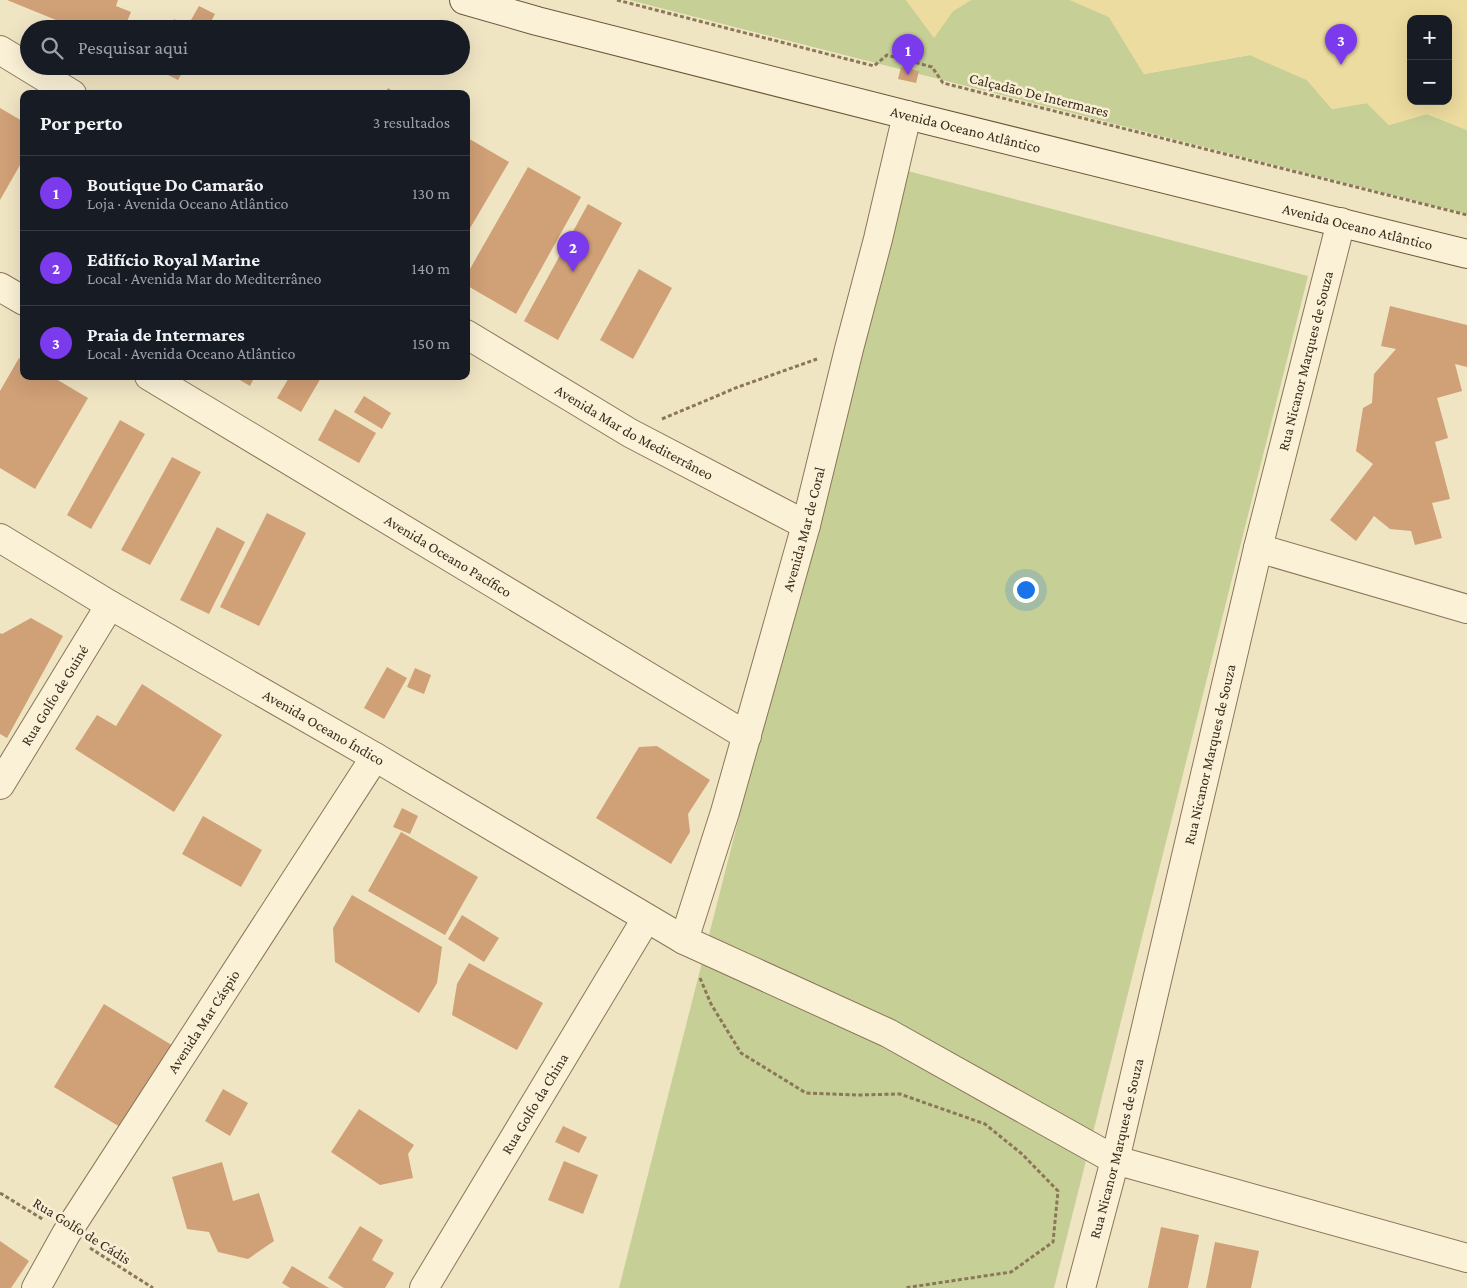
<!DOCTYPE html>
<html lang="pt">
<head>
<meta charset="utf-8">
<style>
  body { margin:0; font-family:"Crimson Pro",serif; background:#20242c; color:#f1f3f6 }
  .controls { position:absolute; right:15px; top:15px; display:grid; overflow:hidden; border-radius:10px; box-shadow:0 5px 20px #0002 }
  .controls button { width:45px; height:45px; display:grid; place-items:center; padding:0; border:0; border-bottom:1px solid #363941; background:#171b24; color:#f1f3f6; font:25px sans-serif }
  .you { position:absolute; left:1025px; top:589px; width:18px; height:18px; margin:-12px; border:4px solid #fff; border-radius:50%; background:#1a73e8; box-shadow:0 0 0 8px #1a73e833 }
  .badge { display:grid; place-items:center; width:32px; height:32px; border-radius:50%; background:#7c3aed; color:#fff; font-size:16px; font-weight:700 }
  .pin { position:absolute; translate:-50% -41px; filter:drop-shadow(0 1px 2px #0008) }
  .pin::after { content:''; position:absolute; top:26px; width:18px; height:15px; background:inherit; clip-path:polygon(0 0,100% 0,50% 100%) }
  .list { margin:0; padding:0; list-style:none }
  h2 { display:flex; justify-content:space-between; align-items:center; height:65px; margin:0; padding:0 20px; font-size:21px }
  h2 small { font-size:16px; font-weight:400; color:#9ea1a6 }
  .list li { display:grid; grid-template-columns:32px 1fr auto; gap:15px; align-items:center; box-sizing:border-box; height:75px; padding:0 20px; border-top:1px solid #363941 }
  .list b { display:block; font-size:19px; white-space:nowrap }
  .list p { margin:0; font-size:16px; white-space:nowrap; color:#9ea1a6 }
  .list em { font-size:16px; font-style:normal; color:#9ea1a6 }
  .icon { flex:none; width:28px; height:28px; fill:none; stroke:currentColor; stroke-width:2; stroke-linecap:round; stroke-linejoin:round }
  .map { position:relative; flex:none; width:1467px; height:1288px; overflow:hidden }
  .search { position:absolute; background:#171b24; box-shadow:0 5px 20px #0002; left:20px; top:20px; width:450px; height:55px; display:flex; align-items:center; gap:12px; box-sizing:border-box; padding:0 18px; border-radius:28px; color:#9ea1a6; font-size:19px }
  .panel { position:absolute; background:#171b24; box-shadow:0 5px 20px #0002; left:20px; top:90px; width:450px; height:290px; border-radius:10px }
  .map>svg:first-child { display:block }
  .green { fill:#c6cf96 }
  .sand { fill:#eddc9f; fill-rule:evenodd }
  .building { fill:#d0a077 }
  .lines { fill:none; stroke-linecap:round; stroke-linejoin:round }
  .minor-casing { stroke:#8b7659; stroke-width:30 }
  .secondary-casing { stroke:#6d573c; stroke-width:30 }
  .path { stroke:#8b7659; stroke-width:3; stroke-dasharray:4 2.5; stroke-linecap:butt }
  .minor { stroke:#faf1d7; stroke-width:28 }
  .secondary { stroke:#faf1d7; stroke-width:28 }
  .labels { text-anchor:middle; stroke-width:5; stroke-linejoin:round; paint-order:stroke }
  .street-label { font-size:15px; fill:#3b2d1e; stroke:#f7eed3 }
</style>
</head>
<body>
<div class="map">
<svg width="1467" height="1288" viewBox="0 0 1467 1288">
  <rect width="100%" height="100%" fill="#f0e5c3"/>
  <g class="green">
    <polygon points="629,0 906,0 934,37 953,11 971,0 1070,0 1109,17 1144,74 1250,55 1307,80 1332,109 1367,103 1389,125 1427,114 1467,130 1467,214"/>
    <polygon points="904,170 1308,276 1054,1288 619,1288"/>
  </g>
  <g class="sand">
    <polygon points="906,0 971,0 953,11 934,38"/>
    <path d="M1070 0H1467V130L1427 114 1389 125 1367 103 1332 109 1307 80 1250 55 1144 74 1109 17ZM1411 19H1448V101H1411Z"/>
  </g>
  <g class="building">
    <polygon points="7,0 118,0 116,6 131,12 124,29 78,29"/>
    <polygon points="199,6 215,14 207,29 168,29 174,19 187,27"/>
    <polygon points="165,66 186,66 178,80 162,72"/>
    <polygon points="901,67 919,71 916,83 898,79"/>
    <polygon points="388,88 398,94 384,94"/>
    <polygon points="0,108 24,122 24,158 0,200"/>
    <polygon points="466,137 509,162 466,235"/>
    <polygon points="528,167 581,197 516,314 466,285 466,276"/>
    <polygon points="588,204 622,223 558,340 524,321"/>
    <polygon points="639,269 672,288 633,359 600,340"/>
    <polygon points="1390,306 1467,325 1467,367 1455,364 1462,391 1437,398 1448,438 1435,442 1450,499 1432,503 1442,538 1415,545 1411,531 1390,529 1374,516 1356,541 1330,520 1373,464 1356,451 1363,408 1372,403 1374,374 1396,349 1381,346"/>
    <polygon points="19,358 24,360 24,376 51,376 88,398 35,489 0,468 0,391"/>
    <polygon points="233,376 255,376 250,386"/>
    <polygon points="290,376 322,376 301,412 277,398"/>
    <polygon points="364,396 391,413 382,429 354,412"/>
    <polygon points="335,409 376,433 359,463 318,440"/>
    <polygon points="120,420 145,434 91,529 67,515"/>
    <polygon points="172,457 201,472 150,565 121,550"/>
    <polygon points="267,513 306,533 259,626 220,607"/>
    <polygon points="217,527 245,542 209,614 180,600"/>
    <polygon points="31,618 63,636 7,738 0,734 0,633 2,634"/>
    <polygon points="387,667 407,678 384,719 364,708"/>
    <polygon points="415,668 431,675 424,694 407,687"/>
    <polygon points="142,684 222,735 174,812 75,749 97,715 116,726"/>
    <polygon points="657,746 710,780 688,814 690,832 671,864 596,818 639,747"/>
    <polygon points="402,808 418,816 410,834 393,827"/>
    <polygon points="203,816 262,850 241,887 182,854"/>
    <polygon points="401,832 478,877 445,935 368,891"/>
    <polygon points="352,895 442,947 437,983 419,1013 335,962 333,928"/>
    <polygon points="462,915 499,938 484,962 448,939"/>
    <polygon points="469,963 543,1003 517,1050 452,1015 457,984"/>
    <polygon points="104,1004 175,1047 125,1130 54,1087"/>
    <polygon points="223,1089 248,1103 230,1136 205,1121"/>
    <polygon points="359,1109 414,1145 408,1154 413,1178 380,1185 331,1152"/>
    <polygon points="563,1126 587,1137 579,1153 555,1142"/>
    <polygon points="564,1161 598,1175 583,1214 548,1200"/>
    <polygon points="222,1162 233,1201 259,1193 274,1241 248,1259 218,1252 209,1232 187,1229 172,1177"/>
    <polygon points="360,1226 383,1240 372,1260 394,1273 385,1288 344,1288 328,1278"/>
    <polygon points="1161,1227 1199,1235 1188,1288 1148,1288"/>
    <polygon points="0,1241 29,1261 11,1288 0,1288"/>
    <polygon points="1215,1242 1259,1251 1251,1288 1206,1288"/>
    <polygon points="292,1266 329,1288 290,1288 282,1283"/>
  </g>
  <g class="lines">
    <defs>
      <g id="minor">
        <polyline points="0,50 72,94"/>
        <polyline points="0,287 24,301"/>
        <path id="s1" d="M466 334 630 433 806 525"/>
        <path id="s2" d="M149 376 747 736"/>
        <path id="s3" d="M0 538 110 605 375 757 684 940 888 1033 1115 1160 1467 1258"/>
        <polyline points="1258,548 1467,609"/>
        <path id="s4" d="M0 785 110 605"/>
        <path id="s5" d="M684 940 725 812 806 525 849 349 878 239 907 115"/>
        <path id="s6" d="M36 1288 66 1234 375 757"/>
        <path id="s7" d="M424 1288 646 919"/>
        <path id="s8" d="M1081 1288 1115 1160 1258 548 1341 222"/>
      </g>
      <g id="secondary">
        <path id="s9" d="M464 0 537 21 907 115 1467 254"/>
      </g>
    </defs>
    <use href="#minor" class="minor-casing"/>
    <use href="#secondary" class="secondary-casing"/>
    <g class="path">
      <polyline points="617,0 874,66 887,55 932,67 943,83 1467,215"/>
      <polyline points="662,419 738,387 817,359"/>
      <polyline points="700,978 711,1004 741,1053 806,1093 858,1095 900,1094 985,1124 1022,1154 1058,1191 1053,1242 1011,1272 904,1288"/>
      <polyline points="0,1193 44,1220"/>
      <polyline points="90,1248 153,1288"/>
    </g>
    <use href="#minor" class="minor"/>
    <use href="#secondary" class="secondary"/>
  </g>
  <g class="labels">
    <g class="street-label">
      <text transform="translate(1039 95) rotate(14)" y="5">Calçadão De Intermares</text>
      <text dy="5" stroke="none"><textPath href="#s9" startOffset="518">Avenida Oceano Atlântico</textPath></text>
      <text dy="5" stroke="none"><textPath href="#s9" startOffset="922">Avenida Oceano Atlântico</textPath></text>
      <text dy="5" stroke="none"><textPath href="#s8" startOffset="954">Rua Nicanor Marques de Souza</textPath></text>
      <text dy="5" stroke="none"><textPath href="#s1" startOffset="195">Avenida Mar do Mediterrâneo</textPath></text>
      <text dy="5" stroke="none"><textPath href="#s5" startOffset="428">Avenida Mar de Coral</textPath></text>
      <text dy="5" stroke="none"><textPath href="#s2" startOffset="349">Avenida Oceano Pacífico</textPath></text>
      <text dy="5" stroke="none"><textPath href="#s4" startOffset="105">Rua Golfo de Guiné</textPath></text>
      <text dy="5" stroke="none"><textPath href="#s3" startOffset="375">Avenida Oceano Índico</textPath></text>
      <text dy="5" stroke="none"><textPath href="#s8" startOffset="549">Rua Nicanor Marques de Souza</textPath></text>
      <text dy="5" stroke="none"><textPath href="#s6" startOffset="315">Avenida Mar Cáspio</textPath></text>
      <text dy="5" stroke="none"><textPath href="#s7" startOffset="215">Rua Golfo da China</textPath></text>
      <text dy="5" stroke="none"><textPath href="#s8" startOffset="144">Rua Nicanor Marques de Souza</textPath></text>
      <text transform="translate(82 1231) rotate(32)" y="5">Rua Golfo de Cádis</text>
    </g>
  </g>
</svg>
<div class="controls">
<button>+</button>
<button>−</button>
</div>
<div class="you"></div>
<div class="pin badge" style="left:908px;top:75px">1</div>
<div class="pin badge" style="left:573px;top:272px">2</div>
<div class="pin badge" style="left:1341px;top:65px">3</div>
<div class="search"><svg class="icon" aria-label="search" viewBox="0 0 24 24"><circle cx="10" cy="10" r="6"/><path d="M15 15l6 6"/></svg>Pesquisar aqui</div>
<section class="panel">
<h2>Por perto<small>3 resultados</small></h2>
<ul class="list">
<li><span class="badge">1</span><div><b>Boutique Do Camarão</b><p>Loja · Avenida Oceano Atlântico</p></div><em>130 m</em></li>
<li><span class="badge">2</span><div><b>Edifício Royal Marine</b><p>Local · Avenida Mar do Mediterrâneo</p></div><em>140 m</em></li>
<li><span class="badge">3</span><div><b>Praia de Intermares</b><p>Local · Avenida Oceano Atlântico</p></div><em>150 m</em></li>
</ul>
</section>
</div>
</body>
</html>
